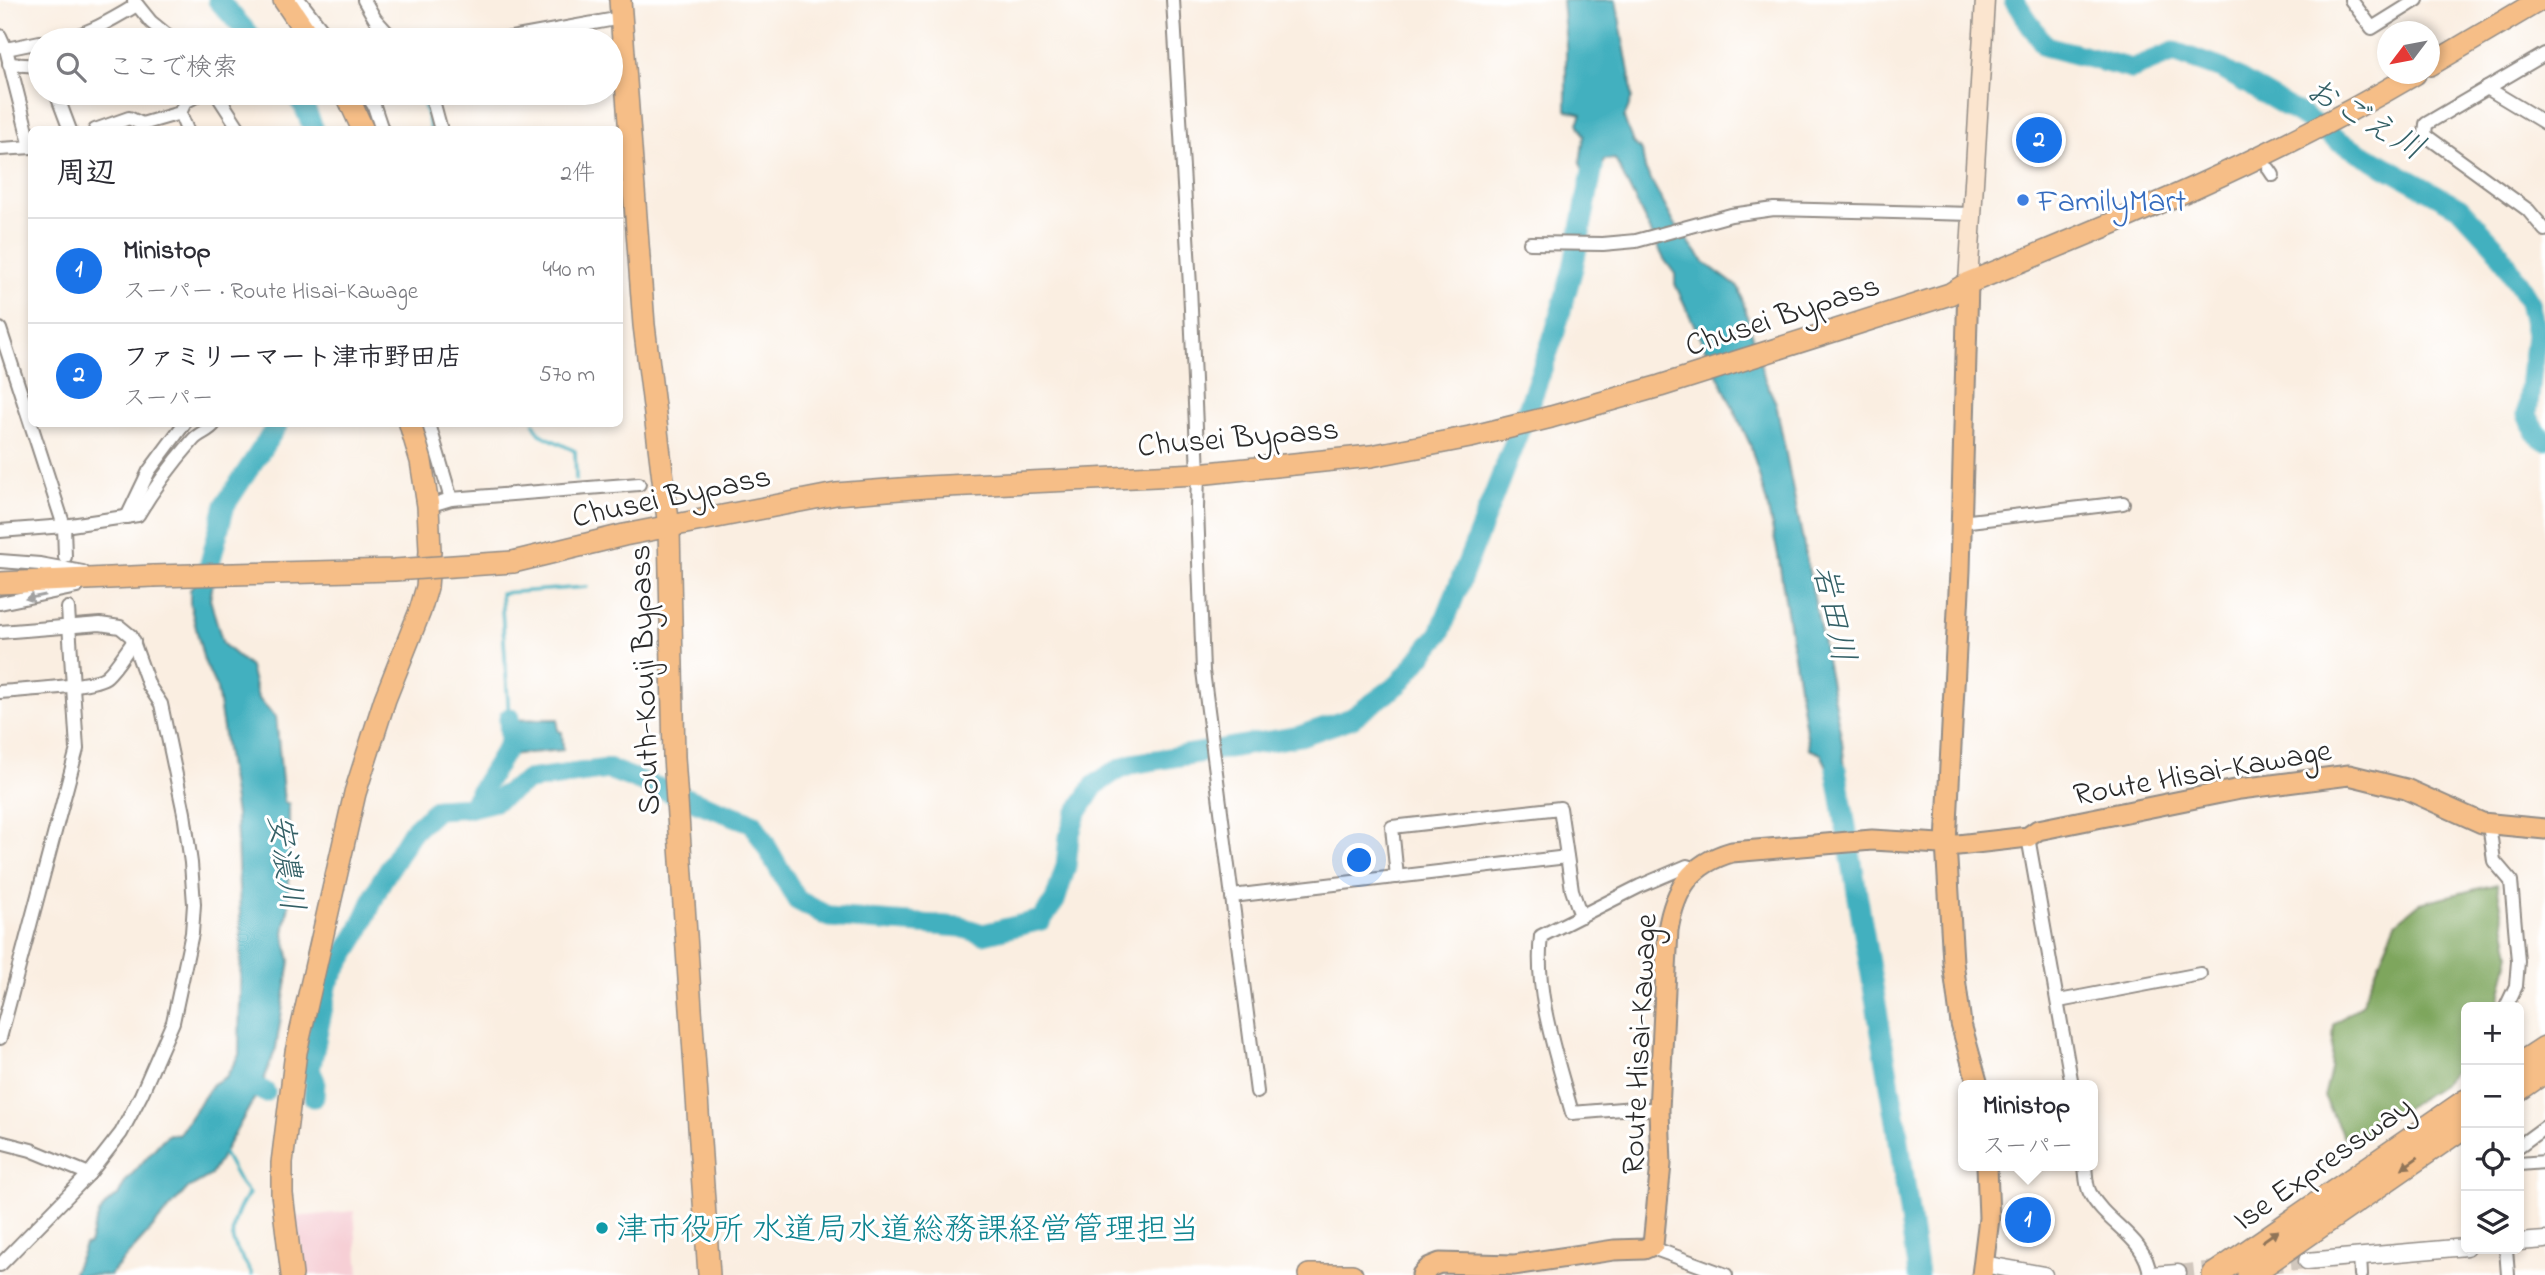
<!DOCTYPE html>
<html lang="ja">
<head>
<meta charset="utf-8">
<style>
  body { margin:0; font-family:"Indie Flower","Klee One",sans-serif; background:#f7f7f7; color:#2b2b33 }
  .controls { position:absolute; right:21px; bottom:21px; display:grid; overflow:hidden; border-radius:10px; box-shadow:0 4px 10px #0003 }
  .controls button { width:63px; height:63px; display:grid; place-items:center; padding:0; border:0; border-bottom:2px solid #e1e1e2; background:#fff; color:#2b2b33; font:35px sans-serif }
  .compass { position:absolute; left:2377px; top:21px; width:63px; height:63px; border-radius:50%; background:#fff; box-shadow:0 4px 10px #0003; rotate:238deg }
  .you { position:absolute; left:1360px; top:861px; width:24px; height:24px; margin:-18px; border:5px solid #fff; border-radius:50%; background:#1a73e8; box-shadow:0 0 0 10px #1a73e833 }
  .badge { display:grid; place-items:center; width:46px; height:46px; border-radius:50%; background:#1a73e8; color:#fff; font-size:23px; font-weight:700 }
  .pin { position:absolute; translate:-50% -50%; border:4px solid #fff; box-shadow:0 2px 7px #0006 }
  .popup { position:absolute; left:1958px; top:1080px; width:140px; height:91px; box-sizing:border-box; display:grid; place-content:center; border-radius:10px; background:#fff; filter:drop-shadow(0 2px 5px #0005); font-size:23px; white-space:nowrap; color:#7c7c81 }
  .popup b { font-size:26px; color:#2b2b33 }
  .popup::after { content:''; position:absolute; left:50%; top:100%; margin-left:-14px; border:14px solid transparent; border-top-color:#fff }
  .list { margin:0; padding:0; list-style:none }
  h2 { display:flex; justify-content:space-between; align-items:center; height:91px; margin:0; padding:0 28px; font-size:30px }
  h2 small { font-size:23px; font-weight:400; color:#7c7c81 }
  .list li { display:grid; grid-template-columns:46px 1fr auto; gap:21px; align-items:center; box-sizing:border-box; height:105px; padding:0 28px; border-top:2px solid #e1e1e2 }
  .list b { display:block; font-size:26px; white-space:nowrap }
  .list p { margin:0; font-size:23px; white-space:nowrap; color:#7c7c81 }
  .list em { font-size:23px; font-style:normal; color:#7c7c81 }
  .icon { flex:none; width:38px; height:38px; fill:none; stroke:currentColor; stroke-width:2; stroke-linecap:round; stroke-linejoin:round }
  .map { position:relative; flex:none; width:2545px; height:1275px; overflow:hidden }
  .search { position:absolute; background:#fff; box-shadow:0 4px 10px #0003; left:28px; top:28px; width:595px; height:77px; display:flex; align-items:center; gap:18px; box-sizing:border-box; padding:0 24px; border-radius:38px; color:#7c7c81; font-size:26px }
  .panel { position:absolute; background:#fff; box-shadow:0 4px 10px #0003; left:28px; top:126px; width:595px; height:301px; border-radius:10px }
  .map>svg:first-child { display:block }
  .built { fill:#f6cfd5 }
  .forest { fill:#7ea65d; stroke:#546844; stroke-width:2 }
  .water { fill:#42b0bf; stroke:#366e75; stroke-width:2 }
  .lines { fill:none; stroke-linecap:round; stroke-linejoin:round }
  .stream { stroke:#42b0bf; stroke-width:3.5 }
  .river { stroke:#42b0bf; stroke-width:21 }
  .tertiary-tunnel { stroke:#d1c7bd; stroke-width:16; stroke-dasharray:16 8; stroke-linecap:butt }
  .minor-casing { stroke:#928c86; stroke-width:16 }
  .tertiary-casing { stroke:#928c86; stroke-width:19 }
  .secondary-casing { stroke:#928c86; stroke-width:21 }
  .primary-casing { stroke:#928c86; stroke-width:23 }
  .trunk-casing { stroke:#928c86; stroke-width:24 }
  .motorway-casing { stroke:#928c86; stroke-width:26 }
  .minor { stroke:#fff; stroke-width:12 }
  .tertiary { stroke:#fff; stroke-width:16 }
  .secondary { stroke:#fbe5cf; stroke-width:18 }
  .primary { stroke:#f6be87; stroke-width:19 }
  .trunk { stroke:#f6be87; stroke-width:21 }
  .motorway { stroke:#f6be87; stroke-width:23 }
  .trunk-bridge-casing { stroke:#928c86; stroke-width:24; stroke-linecap:butt }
  .trunk-bridge { stroke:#f6be87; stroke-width:21 }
  .oneway { fill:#a0a0a0 }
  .oneway2 { fill:#907459 }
  .shop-dot { fill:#3f7fe0; stroke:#fff; stroke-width:2.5 }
  .culture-dot { fill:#0f9aa8; stroke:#fff; stroke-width:2.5 }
  .labels { text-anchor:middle; stroke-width:6; stroke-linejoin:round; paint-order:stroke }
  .shop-label { font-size:32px; fill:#366cbe; stroke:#fff; text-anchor:start }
  .street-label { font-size:32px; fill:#2b2b2b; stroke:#fff }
  .culture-label { font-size:32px; fill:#0d838f; stroke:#fff; text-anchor:start }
  .water-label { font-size:33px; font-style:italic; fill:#346066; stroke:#fff }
</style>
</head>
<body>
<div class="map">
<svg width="2545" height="1275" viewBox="0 0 2545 1275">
  <rect width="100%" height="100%" fill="#fff"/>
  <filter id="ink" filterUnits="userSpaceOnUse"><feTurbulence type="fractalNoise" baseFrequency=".0143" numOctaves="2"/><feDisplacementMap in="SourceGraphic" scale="14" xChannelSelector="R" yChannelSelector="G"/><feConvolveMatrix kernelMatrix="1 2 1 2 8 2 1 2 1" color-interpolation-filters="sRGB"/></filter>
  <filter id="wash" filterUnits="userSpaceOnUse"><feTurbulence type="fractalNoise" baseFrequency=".00686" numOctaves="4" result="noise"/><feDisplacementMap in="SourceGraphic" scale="28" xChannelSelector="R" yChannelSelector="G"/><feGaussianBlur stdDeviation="1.57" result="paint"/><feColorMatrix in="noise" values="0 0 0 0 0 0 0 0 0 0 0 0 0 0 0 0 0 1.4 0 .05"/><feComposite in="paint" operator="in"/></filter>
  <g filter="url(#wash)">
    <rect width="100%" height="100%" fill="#faeee1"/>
    <polygon class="built" points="354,1211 359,1275 306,1275 296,1217"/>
    <polygon class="forest" points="2497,884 2510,954 2498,1007 2466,1007 2466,1059 2443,1084 2348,1145 2324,1097 2331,1069 2334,1024 2361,1005 2396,923 2420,903"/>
    <g class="water">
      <polygon points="1562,0 1616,0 1631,83 1632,98 1624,118 1633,143 1642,151 1645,169 1673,221 1704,262 1739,288 1765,380 1776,403 1842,741 1850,814 1821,754 1809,749 1778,555 1767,504 1750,444 1675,284 1675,274 1664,259 1615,159 1604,160 1601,170 1581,206 1584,173 1580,163 1584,136 1578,123 1582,114 1566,110 1566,46"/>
      <path d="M222 535 210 599 223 644 250 667 258 698 276 717 284 802 289 804V904L284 933 290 961 276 1048 262 1085 211 1175 187 1189 110 1275H72L85 1245 89 1244C94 1227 99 1204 118 1196L125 1182 163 1139 169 1134 178 1135 213 1084 226 1077 239 1055 241 939 236 815 217 689 204 661 190 604V590Z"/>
      <polygon points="558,719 558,731 562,732 563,750 507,755 500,772 492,766 503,738 502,720"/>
    </g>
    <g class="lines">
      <g class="stream">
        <polyline points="421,93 431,130"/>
        <polyline points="534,424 540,434 575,451 576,480"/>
        <polyline points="509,718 501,593 587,587"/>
        <path d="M222 1150 240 1183 249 1194C240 1203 230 1227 233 1241 236 1252 248 1264 252 1275"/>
      </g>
      <g class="river">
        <polyline points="218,0 254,40"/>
        <polyline points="2014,0 2045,46 2132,69 2174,52 2222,69 2301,115 2339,141 2460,208 2496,247 2529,301 2536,334 2527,415 2538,435 2545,440"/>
        <polyline points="294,93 304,106 314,130"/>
        <polyline points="207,575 225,505 278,424"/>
        <polyline points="1836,769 1897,1127 1918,1275"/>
        <polyline points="471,807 495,801 528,780 608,769 753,823 797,900 829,917 961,927 983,934 1041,920 1055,901 1066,866 1069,837 1076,814 1094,786 1112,773 1132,764 1300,736 1352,718 1399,684 1440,633 1531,400 1555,332 1573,268 1593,167"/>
        <polyline points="246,1082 265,1092"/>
        <polyline points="314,1097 315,1081 310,1070 328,982 358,933 381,882 411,833 437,809 471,807 510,743 509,718"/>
      </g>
    </g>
  </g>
  <g filter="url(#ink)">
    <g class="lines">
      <g class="tertiary-tunnel">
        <polyline points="2267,1265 2307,1261"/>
        <polyline points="2178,1273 2224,1268"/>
      </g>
      <defs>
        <g id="minor">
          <polyline points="299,0 330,40"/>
          <polyline points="364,0 375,19 394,40"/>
          <polyline points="1173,0 1190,286 1198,474 1197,508 1203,671 1257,1092"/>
          <polyline points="2351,0 2372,28 2417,0"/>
          <polyline points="134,1 151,22 173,40"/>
          <polyline points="0,36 6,49 31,147"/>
          <path d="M57 40C87 36 112 19 137 5"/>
          <polyline points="500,40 621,18"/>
          <polyline points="6,49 40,42"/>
          <polyline points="2545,54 2426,124 2425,135 2528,210 2545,230"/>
          <polyline points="9,64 40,66"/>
          <polyline points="2487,88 2545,123"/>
          <polyline points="56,93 70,130"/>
          <polyline points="216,93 240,130"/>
          <polyline points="366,93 374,106 382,130"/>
          <polyline points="431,93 441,130"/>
          <polyline points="180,113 187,130"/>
          <polyline points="95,130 129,118 142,124 180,113 185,102 202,93"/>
          <polyline points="0,149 32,147"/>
          <polyline points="2269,169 2273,175"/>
          <polyline points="1530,243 1603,244 1636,241 1731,215 1774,209 1973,214"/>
          <polyline points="0,329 64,526 65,557"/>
          <polyline points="429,424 451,499"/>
          <polyline points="428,506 451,499 639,484"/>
          <polyline points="127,517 149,471 184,424"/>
          <polyline points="1961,522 2123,503"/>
          <path d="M0 531 64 526 138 515C154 488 172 464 193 440 199 433 209 431 214 424"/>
          <polyline points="0,561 40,564 83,572"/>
          <polyline points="0,603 77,587"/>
          <polyline points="0,632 100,624 120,627 131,636 149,686 161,704 184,813 191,863 194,904 192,933 173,1022 141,1095 121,1133 89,1174 0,1265"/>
          <path d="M0 692C20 690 96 687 107 676 117 667 125 652 134 641"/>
          <polyline points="2489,824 2494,861 2511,881 2518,961 2516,986 2506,1007"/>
          <polyline points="2028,837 2072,1085"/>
          <polyline points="1397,877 1392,827 1560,808 1572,890 1581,916"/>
          <polyline points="1232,896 1567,857"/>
          <polyline points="2059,1001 2200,974"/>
          <polyline points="0,1038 77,749 68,608"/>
          <path d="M1659 1110 1634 1108 1572 1113C1557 1057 1534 994 1541 936L1640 886 1687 866 1695 869"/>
          <polyline points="0,1142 31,1150 89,1174"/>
          <polyline points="2519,1146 2545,1127"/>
          <polyline points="2519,1164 2545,1162"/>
          <path d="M2085 1166C2086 1174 2086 1186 2090 1193 2106 1224 2146 1237 2150 1275"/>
          <polyline points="1653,1245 1658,1250 1726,1275"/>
          <polyline points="2506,1249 2508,1275"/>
          <polyline points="2360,1256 2361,1275"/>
        </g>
        <g id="tertiary">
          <polyline points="2519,1242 2545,1240"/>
          <polyline points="2307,1261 2466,1247"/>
          <polyline points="1983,1264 2044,1275"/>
          <polyline points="2151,1275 2178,1273"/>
        </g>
        <polyline id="secondary" points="1968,283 1985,0"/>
        <g id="primary">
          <polyline points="1968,283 1960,571 1946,843 1953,962 1961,1024 1978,1085"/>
          <path d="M1422 1275 1430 1267 1440 1263 1514 1265 1614 1250 1644 1249 1653 1245 1661 1164 1659 1110 1668 930C1675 889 1690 864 1732 852L1872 840 1958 845 2028 837 2038 830 2240 789 2349 775 2406 789 2482 823 2545 829"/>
          <polyline points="1982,1275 1989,1218 1987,1166"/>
        </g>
        <g id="trunk">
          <polyline points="284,0 311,40"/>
          <polyline points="620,0 644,325 669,528 674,757 709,1275"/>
          <polyline points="2430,65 2540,0"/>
          <polyline points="346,93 363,130"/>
          <path d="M513 562 624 535 836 494 926 487 1198 474 1371 456 1470 437 1551 417 1660 386 1950 294 1968 283C2121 221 2273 158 2415 74"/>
          <polyline points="0,583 153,576"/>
          <polyline points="292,1275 282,1194 282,1163 296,1052 355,793 385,699 420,611 427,587 430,551 428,506 421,461 410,424"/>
          <polyline points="1309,1275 1352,1275"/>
        </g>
        <g id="motorway">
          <polyline points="2519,1065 2545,1048"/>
          <polyline points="2519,1089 2545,1071"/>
          <polyline points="2214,1275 2466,1101"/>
          <polyline points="2249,1275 2466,1125"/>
        </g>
      </defs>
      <use href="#minor" class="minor-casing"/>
      <use href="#tertiary" class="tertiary-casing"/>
      <use href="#secondary" class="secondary-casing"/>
      <use href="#primary" class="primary-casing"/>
      <use href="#trunk" class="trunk-casing"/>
      <use href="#motorway" class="motorway-casing"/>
      <use href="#minor" class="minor"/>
      <use href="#tertiary" class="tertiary"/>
      <use href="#secondary" class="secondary"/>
      <use href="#primary" class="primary"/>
      <use href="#trunk" class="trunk"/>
      <use href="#motorway" class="motorway"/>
      <defs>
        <polyline id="trunk-bridge" points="153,576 394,570 513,562"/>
      </defs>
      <use href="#trunk-bridge" class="trunk-bridge-casing"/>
      <use href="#trunk-bridge" class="trunk-bridge"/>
    </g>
    <defs><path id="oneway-solid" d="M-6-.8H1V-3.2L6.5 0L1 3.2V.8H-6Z" transform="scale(1.75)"/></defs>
    <use class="oneway" href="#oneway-solid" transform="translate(35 597) rotate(169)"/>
    <g class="oneway2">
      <use href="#oneway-solid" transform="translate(2410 1163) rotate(145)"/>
      <use href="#oneway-solid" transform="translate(2270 1236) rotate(-35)"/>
    </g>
  </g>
  <circle class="shop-dot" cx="2023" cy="200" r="7"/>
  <circle class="culture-dot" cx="602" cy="1228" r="7"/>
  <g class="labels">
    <g class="shop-label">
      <text x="2037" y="211">FamilyMart</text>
    </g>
    <g class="street-label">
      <text transform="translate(1782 314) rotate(-18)" y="11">Chusei Bypass</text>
      <text transform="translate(1238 436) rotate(-5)" y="11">Chusei Bypass</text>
      <text transform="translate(671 495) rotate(-12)" y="11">Chusei Bypass</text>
      <text transform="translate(643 680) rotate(-92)" y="11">South-Kouji Bypass</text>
      <text transform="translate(2202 771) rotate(-10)" y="11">Route Hisai-Kawage</text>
      <text transform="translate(1638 1044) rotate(-87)" y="11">Route Hisai-Kawage</text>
      <text transform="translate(2322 1162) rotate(-35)" y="11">Ise Expressway</text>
    </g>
    <g class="culture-label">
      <text x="616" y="1239">津市役所 水道局水道総務課経営管理担当</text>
    </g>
    <g class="water-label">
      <text transform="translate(2366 117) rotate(30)" y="12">おごえ川</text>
      <text transform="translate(1836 613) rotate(78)" y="12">岩田川</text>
      <text transform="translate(288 862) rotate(82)" y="12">安濃川</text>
    </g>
  </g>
</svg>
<div class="controls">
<button>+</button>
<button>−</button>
<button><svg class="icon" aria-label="locate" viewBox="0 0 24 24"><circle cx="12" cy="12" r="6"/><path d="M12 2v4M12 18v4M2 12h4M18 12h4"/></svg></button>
<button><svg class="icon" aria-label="layers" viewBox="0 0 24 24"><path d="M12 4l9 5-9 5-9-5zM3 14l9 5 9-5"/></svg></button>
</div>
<svg class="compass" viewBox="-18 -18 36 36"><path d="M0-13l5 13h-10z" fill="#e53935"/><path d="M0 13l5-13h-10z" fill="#7c7c81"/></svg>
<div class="you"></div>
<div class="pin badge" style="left:2028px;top:1220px">1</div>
<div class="popup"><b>Ministop</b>スーパー</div>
<div class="pin badge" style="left:2039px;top:140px">2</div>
<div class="search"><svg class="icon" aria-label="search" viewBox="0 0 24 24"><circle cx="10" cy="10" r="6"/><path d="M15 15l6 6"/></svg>ここで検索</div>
<section class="panel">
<h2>周辺<small>2件</small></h2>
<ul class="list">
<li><span class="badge">1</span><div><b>Ministop</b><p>スーパー · Route Hisai-Kawage</p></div><em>440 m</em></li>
<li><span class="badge">2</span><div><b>ファミリーマート津市野田店</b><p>スーパー</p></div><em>570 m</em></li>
</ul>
</section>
</div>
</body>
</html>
